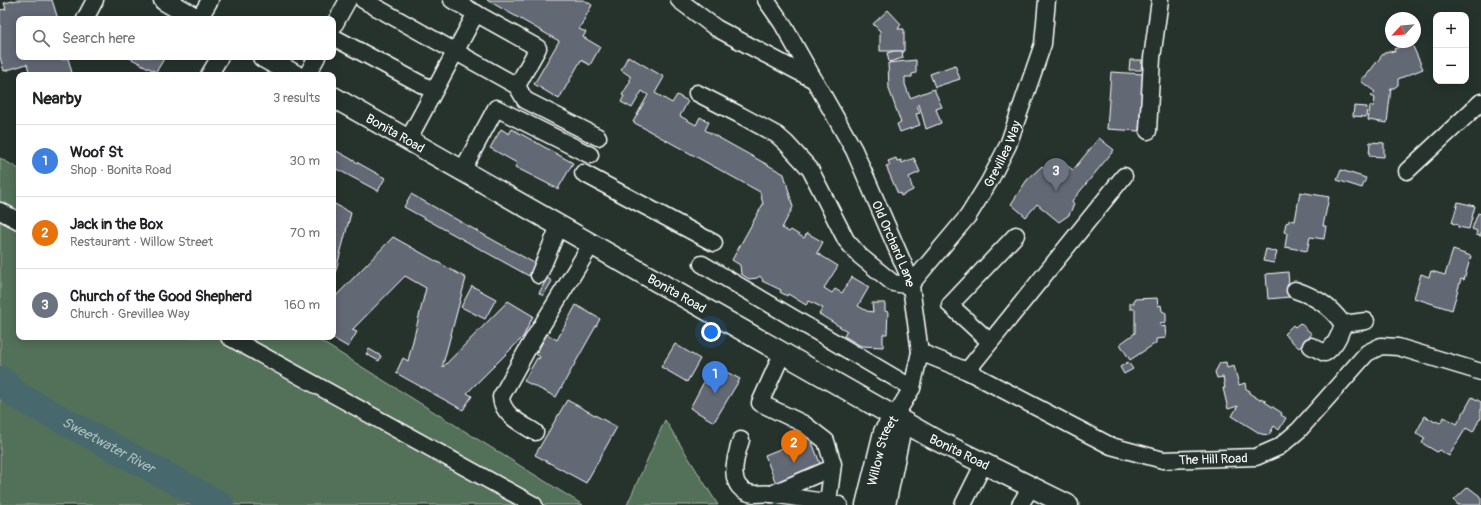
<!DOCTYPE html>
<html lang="en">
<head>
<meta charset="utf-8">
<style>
  body { margin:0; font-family:Pangolin,sans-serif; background:#f2f2f2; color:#202124 }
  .controls { position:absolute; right:12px; top:12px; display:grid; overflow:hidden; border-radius:8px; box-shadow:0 2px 10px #0003 }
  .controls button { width:36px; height:36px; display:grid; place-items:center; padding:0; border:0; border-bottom:1px solid #e0e0e0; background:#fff; color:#202124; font:20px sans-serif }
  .compass { position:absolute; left:1385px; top:12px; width:36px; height:36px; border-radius:50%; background:#fff; box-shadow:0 2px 10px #0003; rotate:244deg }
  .you { position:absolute; left:711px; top:332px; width:14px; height:14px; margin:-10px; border:3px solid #fff; border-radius:50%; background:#1a73e8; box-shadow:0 0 0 6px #1a73e833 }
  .badge { display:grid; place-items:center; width:26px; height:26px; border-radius:50%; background:#111827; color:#fff; font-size:13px; font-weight:700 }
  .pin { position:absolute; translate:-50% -33px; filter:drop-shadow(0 1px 2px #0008) }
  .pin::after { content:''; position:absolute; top:21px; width:14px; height:12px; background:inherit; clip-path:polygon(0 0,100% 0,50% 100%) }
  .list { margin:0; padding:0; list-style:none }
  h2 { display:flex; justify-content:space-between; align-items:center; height:52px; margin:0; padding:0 16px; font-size:17px }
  h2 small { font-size:13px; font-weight:400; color:#757577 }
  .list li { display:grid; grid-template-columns:26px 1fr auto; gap:12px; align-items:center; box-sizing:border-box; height:72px; padding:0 16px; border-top:1px solid #e0e0e0 }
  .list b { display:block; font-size:15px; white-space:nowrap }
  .list p { margin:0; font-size:13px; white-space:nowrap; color:#757577 }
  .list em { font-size:13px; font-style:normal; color:#757577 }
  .icon { flex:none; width:22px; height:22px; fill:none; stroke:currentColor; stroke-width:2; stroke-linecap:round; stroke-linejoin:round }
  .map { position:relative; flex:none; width:1481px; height:505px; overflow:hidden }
  .search { position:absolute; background:#fff; box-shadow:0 2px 10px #0003; left:16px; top:16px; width:320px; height:44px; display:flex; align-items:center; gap:10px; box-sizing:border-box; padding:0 14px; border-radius:8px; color:#757577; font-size:15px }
  .panel { position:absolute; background:#fff; box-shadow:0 2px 10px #0003; left:16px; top:72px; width:320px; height:268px; border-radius:8px }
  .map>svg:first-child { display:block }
  .green { fill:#537058; stroke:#a9b8ac }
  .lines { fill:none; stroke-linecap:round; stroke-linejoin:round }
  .river { stroke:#47696d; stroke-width:28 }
  .building { fill:#636875; stroke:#fff }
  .minor-casing { stroke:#fff; stroke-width:19 }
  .major-casing { stroke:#fff; stroke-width:23 }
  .minor { stroke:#26332d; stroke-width:16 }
  .major { stroke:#26332d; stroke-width:20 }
  .labels { text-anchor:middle; stroke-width:3.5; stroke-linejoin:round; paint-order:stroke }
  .street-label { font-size:13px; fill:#fff; stroke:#26332d }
  .water-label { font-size:14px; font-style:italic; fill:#acbcbd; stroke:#26332d }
</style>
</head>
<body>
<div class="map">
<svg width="1481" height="505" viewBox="0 0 1481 505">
  <rect width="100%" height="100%" fill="#26332d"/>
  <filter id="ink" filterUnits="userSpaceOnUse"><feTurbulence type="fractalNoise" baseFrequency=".025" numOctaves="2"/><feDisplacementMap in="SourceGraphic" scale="8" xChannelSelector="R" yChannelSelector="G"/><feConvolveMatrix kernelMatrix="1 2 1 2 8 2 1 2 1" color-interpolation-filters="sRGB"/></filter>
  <g filter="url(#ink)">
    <g class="green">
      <polygon points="0,158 19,169 19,337 314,337 583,505 0,505"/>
      <polygon points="665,420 718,505 627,505"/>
    </g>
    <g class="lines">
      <path class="river" id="s1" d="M0 380 18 396 220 505"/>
    </g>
    <g class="building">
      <polygon points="17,0 52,0 58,19 19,19 19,57 61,57 62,60 68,58 72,73 70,75 30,75 27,64 4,71 0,57 0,10 6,9 4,3"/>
      <polygon points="487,0 584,0 592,5 579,29 586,32 583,37 600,47 590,65 581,60 559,99 534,84 559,41"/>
      <polygon points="888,10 901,24 898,29 904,29 904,51 880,51 880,31 873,24"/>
      <polygon points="1411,42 1423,69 1398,79 1398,85 1394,88 1391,88 1387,123 1368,120 1370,106 1374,106 1375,98 1371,96 1375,92 1362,82 1362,78 1366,76 1383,54 1389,51 1395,52 1394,49"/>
      <polygon points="894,51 902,51 903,58 889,62 887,53"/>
      <polygon points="628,56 664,77 655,93 672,103 677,95 688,101 680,116 696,125 700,117 709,122 705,130 784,174 793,207 782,228 789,232 791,230 804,238 807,233 823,242 817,253 838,266 824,288 832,293 835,289 842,293 852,277 869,287 858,306 867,311 873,312 872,303 885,303 885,311 888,312 887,334 883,334 883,347 861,346 844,336 847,331 819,314 823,308 809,301 806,305 788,294 787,296 780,292 781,290 762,281 763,280 760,276 757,278 749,279 741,274 740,265 732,260 763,204 760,192 633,122 648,95 642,91 632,108 621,102 624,96 622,95 630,82 630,76 621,70"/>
      <polygon points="128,57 160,57 164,59 156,72"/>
      <polygon points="916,60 916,73 912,74 912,77 905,77 905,84 910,98 934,89 942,107 936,109 941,123 926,129 919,104 917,105 920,113 916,114 920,125 900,132 897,124 901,123 889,89 888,63"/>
      <polygon points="1130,60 1142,60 1141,70 1129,70"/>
      <polygon points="955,65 960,79 935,87 930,74"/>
      <polygon points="1111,72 1143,74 1139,131 1107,129"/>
      <polygon points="1354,106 1367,107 1366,117 1353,116"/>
      <polygon points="501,129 509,134 512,129 573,163 558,189 515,167 517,163 490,148"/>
      <polygon points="1099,138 1114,150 1072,201 1074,204 1069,215 1059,222 1037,204 1026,217 1011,204 1027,180 1042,166 1051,173 1061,161 1073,170"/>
      <polygon points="1370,142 1384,143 1384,157 1369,156"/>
      <polygon points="333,149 385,178 378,191 333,167"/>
      <polygon points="896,158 897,161 901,160 902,163 914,158 920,172 909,177 913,190 901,196 900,193 898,194 886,166 890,165 888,161"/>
      <polygon points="1341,170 1366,178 1362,188 1337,180"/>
      <polygon points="1300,192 1329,197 1323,226 1326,226 1324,239 1310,237 1307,251 1285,247 1287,233 1284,232 1286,223 1289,222 1289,220 1295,221"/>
      <polygon points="411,194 536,264 529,276 404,207"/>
      <polygon points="1458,202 1475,206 1469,229 1458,227 1458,225 1452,223"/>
      <polygon points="333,203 351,213 333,281"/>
      <polygon points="1478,213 1481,214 1481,236 1476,235 1477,231 1472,229"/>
      <polygon points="393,237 466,278 442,368 508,301 533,316 523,337 467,393 472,396 463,410 396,373 403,358 408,361 426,288 405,276 352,330 357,332 348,347 331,337 333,337 333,299"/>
      <polygon points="1266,249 1277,252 1274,263 1263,261"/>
      <polygon points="1453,250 1471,256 1464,280 1461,279 1452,310 1414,298 1421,274 1429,277 1431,271 1445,275"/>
      <polygon points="1288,272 1290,297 1268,299 1266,274"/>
      <polygon points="547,278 552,281 543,296 539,293"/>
      <polygon points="472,286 496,299 485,319 461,307"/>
      <polygon points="1157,298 1158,306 1161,305 1162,311 1166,313 1166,322 1160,323 1161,327 1165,326 1166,338 1156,339 1156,343 1130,360 1120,344 1135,333 1135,309 1130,309 1130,303 1134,303 1134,299"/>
      <polygon points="576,305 600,319 556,397 524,381 537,358 539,359 540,357 536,354 547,334 557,340"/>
      <polygon points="1300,323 1312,334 1299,348 1284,334 1293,325 1295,327"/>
      <polygon points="675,344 700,359 687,382 661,367"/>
      <polygon points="369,349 381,356 379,361 366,354"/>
      <polygon points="1128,362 1133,369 1124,374 1120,367"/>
      <polygon points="1226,362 1227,368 1234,366 1239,385 1245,383 1246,389 1250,391 1249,393 1260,400 1261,398 1266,401 1265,402 1282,413 1281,415 1286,418 1279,430 1274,426 1269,435 1261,434 1232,416 1238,406 1228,409 1223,388 1225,388 1223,377 1217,378 1215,372 1220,363"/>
      <polygon points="713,365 740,379 714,422 690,408"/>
      <polygon points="1472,397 1481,402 1481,419 1479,420 1473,432 1466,428 1449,456 1439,450 1437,452 1422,443 1425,438 1416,433 1425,416 1435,422 1436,421 1440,423 1444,417 1457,424"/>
      <polygon points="567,400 617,427 586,483 535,455"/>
      <polygon points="810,437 823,471 778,489 765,455"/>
      <polygon points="1468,487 1481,497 1481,505 1458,505 1454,500"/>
    </g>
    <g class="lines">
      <defs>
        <g id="minor">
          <polyline points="363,0 517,86"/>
          <polyline points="452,0 538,48 517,86 525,100 598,137"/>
          <polyline points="679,0 716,28 814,80"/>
          <path id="s2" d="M766 0 782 23 854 150 910 279 920 352 912 388 895 416"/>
          <polyline points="85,19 95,0"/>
          <polyline points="199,19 210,0"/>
          <polyline points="333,27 348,0"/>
          <polyline points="333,37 434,91"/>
          <polyline points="209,75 220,57"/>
          <polyline points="307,75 317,57"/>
          <polyline points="697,93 740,115 777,135 786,143 810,169 846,240 860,256 893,283 911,286"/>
          <polyline points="1148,131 1152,58 1160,0"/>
          <polyline points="408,140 476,13"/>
          <polyline points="462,171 496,108 590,155"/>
          <polyline points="1407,171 1481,102"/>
          <polyline points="583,173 714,243"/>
          <polyline points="0,211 19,221"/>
          <polyline points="702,264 912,388"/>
          <polyline points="539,275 559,226"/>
          <path id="s3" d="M911 284 968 216 989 182 1008 145 1043 44 1047 0"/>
          <path d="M1295 290C1316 297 1330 306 1343 324 1340 336 1335 346 1325 353L1311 346"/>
          <polyline points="1343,324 1366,321"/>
          <polyline points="229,337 534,505"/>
          <polyline points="990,342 950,305 1016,235"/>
          <path id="s4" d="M920 352 967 371 1111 446 1163 460 1256 457 1279 447 1299 430 1367 353 1381 346 1398 347 1481 372"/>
          <polyline points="782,354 760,403 804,424 826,441 833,464 828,502 839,505"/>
          <polyline points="967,371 1124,176"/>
          <path d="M535 432C522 424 502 415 501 397L528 348 591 245"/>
          <path d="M741 440C735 458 725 490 754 494 760 494 766 493 773 494 791 497 809 500 828 502"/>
          <polyline points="771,494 832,468"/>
          <polyline points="963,505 984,463"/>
          <polyline points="1020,505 1031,487"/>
        </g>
        <g id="major">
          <polyline points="164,0 197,19"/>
          <polyline points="263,57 295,75"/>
          <path id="s5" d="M333 97 932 438 1068 505"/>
          <path id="s6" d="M866 505 884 432 895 416"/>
          <polyline points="885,505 899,437 895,416"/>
        </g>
      </defs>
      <use href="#minor" class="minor-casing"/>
      <use href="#major" class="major-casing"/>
      <use href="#minor" class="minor"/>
      <use href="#major" class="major"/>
    </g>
  </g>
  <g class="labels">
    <g class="street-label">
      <text dy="5" stroke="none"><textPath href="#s5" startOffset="72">Bonita Road</textPath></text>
      <text dy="5" stroke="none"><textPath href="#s3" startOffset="160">Grevillea Way</textPath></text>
      <text dy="5" stroke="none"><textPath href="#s2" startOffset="276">Old Orchard Lane</textPath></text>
      <text dy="5" stroke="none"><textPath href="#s5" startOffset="396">Bonita Road</textPath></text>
      <text dy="5" stroke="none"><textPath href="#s5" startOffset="720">Bonita Road</textPath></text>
      <text dy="5" stroke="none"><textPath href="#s6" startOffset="57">Willow Street</textPath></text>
      <text dy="5" stroke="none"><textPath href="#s4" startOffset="317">The Hill Road</textPath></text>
    </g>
    <g class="water-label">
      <text dy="5" stroke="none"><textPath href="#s1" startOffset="127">Sweetwater River</textPath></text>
    </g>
  </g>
</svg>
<div class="controls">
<button>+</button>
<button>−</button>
</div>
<svg class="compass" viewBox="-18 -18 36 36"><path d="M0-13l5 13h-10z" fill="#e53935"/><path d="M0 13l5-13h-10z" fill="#757577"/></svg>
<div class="you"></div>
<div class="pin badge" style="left:715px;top:394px;background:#3f7fe0">1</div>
<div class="pin badge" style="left:794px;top:463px;background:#e8710a">2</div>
<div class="pin badge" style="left:1056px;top:191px;background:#6b7280">3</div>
<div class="search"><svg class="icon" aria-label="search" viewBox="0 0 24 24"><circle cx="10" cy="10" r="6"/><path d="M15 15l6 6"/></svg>Search here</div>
<section class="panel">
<h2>Nearby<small>3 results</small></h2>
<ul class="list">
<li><span class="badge" style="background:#3f7fe0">1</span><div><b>Woof St</b><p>Shop · Bonita Road</p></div><em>30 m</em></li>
<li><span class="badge" style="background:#e8710a">2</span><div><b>Jack in the Box</b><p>Restaurant · Willow Street</p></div><em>70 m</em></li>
<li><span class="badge" style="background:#6b7280">3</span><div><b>Church of the Good Shepherd</b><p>Church · Grevillea Way</p></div><em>160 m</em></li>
</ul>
</section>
</div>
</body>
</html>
